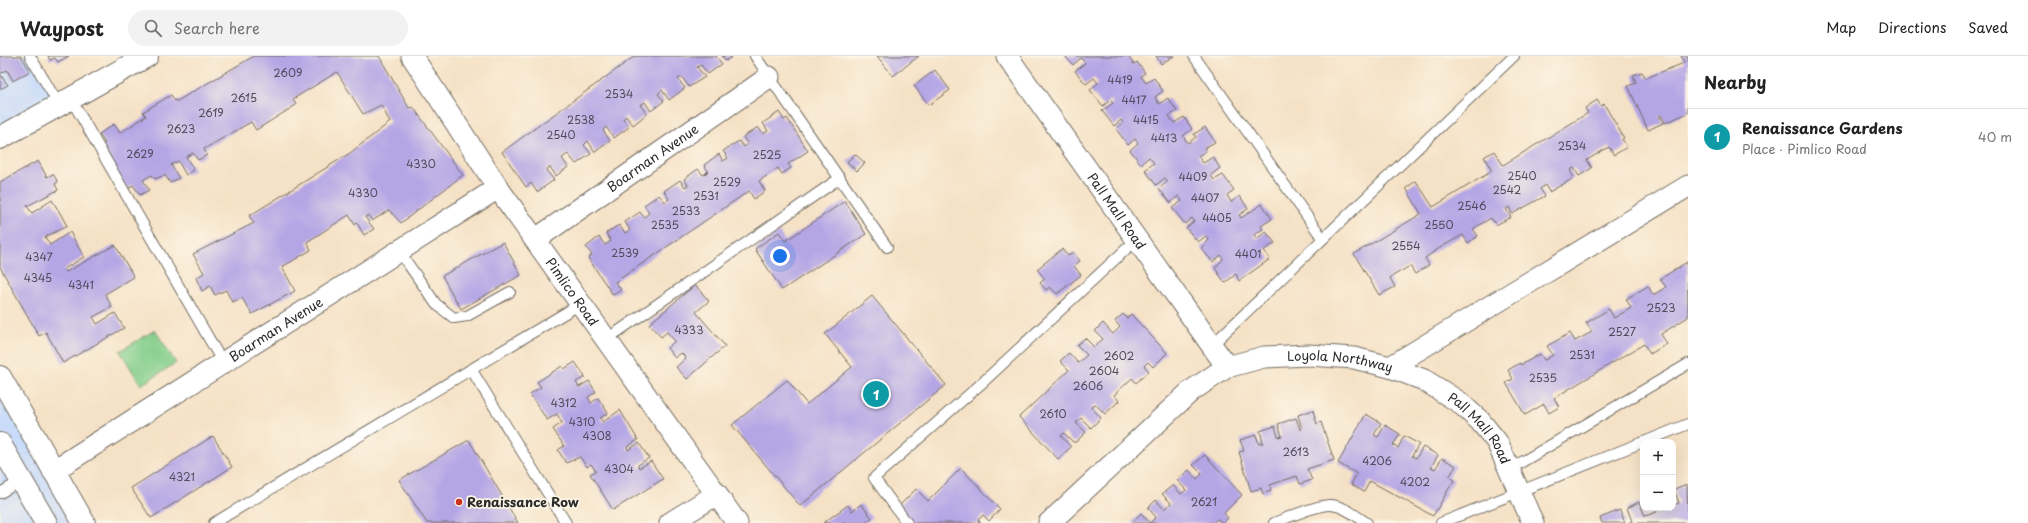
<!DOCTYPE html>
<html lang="en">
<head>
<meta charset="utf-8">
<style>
  body { margin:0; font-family:"Playpen Sans",sans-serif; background:#f2f2f2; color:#222 }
  .controls { position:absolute; right:12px; bottom:12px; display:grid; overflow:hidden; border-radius:8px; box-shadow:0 4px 16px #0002 }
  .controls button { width:36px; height:36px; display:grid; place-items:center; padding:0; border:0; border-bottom:1px solid #e0e0e0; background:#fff; color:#222; font:20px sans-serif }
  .you { position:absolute; left:780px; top:200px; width:14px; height:14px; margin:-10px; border:3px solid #fff; border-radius:50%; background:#1a73e8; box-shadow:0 0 0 6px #1a73e833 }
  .badge { display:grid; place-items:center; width:26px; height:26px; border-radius:50%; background:#c8321e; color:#fff; font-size:13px; font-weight:700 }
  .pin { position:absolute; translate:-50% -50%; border:2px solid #fff; box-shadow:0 1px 4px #0006 }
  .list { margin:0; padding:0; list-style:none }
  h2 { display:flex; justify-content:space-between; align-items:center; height:52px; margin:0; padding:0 16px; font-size:17px }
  h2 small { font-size:13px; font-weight:400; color:#767676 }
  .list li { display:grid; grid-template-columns:26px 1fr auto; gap:12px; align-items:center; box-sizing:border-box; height:56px; padding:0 16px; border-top:1px solid #e0e0e0 }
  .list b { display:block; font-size:15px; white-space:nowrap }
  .list p { margin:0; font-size:13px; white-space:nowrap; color:#767676 }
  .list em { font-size:13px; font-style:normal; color:#767676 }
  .icon { flex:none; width:22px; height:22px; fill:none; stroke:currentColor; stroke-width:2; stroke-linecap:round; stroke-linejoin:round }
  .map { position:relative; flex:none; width:1688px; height:467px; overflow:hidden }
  header { display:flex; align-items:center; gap:24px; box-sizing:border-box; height:56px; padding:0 20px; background:#fff; border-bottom:1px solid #e0e0e0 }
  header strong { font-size:19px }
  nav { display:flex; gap:22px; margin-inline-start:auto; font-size:14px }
  .search { width:280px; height:36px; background:#f2f2f2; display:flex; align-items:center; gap:10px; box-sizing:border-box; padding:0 14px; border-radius:22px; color:#767676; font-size:15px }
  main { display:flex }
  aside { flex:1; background:#fff }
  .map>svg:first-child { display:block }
  .built { fill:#c9dcf9 }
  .green { fill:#83ce8b; stroke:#577c5b }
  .building { fill:#b4a5e5 }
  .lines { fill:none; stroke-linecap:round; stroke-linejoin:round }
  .service-casing { stroke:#726b61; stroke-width:12 }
  .minor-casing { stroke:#726b61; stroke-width:23 }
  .secondary-casing { stroke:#726b61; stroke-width:24 }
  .primary-casing { stroke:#726b61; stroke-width:24 }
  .service { stroke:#fff; stroke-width:10 }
  .minor { stroke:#fff; stroke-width:21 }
  .secondary { stroke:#fff; stroke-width:22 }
  .primary { stroke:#fff; stroke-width:22 }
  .poi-dot { fill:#c8321e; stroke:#fcf5e5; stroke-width:1.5 }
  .labels { text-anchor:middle; stroke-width:3.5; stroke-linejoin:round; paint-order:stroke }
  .number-label { font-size:11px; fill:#4d4a5a }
  .street-label { font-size:13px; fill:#2b2b2b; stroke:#fcf5e5 }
  .poi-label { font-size:13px; font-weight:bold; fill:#2b2b2b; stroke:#fcf5e5; text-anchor:start }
</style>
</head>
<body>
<header>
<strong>Waypost</strong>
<div class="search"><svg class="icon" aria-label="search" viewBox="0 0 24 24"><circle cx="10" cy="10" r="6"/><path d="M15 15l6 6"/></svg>Search here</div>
<nav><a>Map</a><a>Directions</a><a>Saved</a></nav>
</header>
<main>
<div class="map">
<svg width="1688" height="467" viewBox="0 0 1688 467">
  <rect width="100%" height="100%" fill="#fcf5e5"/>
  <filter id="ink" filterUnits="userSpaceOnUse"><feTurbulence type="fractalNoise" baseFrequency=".025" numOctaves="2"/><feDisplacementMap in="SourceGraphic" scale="8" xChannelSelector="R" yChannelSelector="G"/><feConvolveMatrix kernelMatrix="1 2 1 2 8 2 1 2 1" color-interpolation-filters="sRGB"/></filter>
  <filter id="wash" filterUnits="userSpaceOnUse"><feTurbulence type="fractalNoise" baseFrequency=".012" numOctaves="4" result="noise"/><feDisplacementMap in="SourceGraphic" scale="16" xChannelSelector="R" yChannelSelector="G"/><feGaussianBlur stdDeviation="0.9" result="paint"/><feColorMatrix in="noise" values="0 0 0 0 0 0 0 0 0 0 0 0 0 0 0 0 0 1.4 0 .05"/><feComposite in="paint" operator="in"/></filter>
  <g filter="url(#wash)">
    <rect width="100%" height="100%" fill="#f5e1c5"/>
    <g class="built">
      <polygon points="0,0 31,0 59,49 0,82"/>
      <polygon points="0,322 89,467 0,467"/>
    </g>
    <polygon class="green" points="155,274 176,307 141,329 120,295"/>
    <g id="blocks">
      <g class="building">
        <polygon points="0,0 21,0 30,15 13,25 7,14 0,18 8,29 0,33"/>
        <polygon points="48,0 69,0 58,6 55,2 50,4"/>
        <polygon points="254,0 379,0 409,52 413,51 463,119 401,167 389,154 372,165 368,159 365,161 374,173 364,179 357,167 355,169 349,159 307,186 311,194 282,211 295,235 252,258 242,242 232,246 226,234 215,239 210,230 202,235 196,222 204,217 193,198 254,167 249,160 350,97 390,66 381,49 363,58 337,16 293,43 296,49 256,74 251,66 204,93 207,99 198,104 193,97 186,101 194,114 186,119 178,105 171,109 179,122 170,127 165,119 155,123 152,119 143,124 149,134 140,139 133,129 127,133 100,90 105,87 99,78 114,68 120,77 146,60 143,56 171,39 175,45 177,45"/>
        <polygon points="635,0 716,0 722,8 708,18 701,9 697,11 705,21 689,31 682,21 678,23 685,32 669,44 662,34 658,38 664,45 651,55 645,46 640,49 647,58 633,69 626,60 623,63 629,71 614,82 606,71 603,74 610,85 595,96 588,85 584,89 591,98 576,108 568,98 562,102 568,111 556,120 550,111 546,114 554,124 537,136 531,127 526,131 502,96"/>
        <polygon points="722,0 733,0 726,5"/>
        <polygon points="877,0 919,0 893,20"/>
        <polygon points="1065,0 1131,0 1129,2 1134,8 1137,6 1145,17 1141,20 1146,27 1154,22 1163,35 1155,41 1159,48 1168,42 1177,55 1169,60 1174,67 1184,61 1192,73 1183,80 1188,87 1196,81 1194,78 1205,71 1215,86 1204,92 1206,95 1198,100 1203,107 1213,101 1220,112 1211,119 1214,124 1223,119 1234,134 1227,139 1231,146 1240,140 1248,153 1239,159 1241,162 1262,148 1272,163 1261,170 1263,173 1254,179 1256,183 1266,176 1275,187 1264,194 1270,203 1239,225 1236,218 1225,227 1215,212 1223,203 1221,199 1213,206 1201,192 1209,184 1206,180 1198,186 1186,172 1194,165 1192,162 1185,168 1172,152 1182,145 1178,140 1171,147 1159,133 1168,125 1165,122 1156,129 1145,114 1154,107 1149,101 1141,108 1130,94 1138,87 1135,83 1128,89 1116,73 1123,67 1121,64 1114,70 1102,55 1113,47 1110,44 1103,50 1090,34 1098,27 1094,22 1086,28 1075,15 1085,7 1081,2 1073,9"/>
        <polygon points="1156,0 1174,0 1161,8"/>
        <polygon points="1681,0 1688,0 1688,57 1665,67 1661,59 1659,60 1663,67 1648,74 1628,30 1636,27 1633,19 1642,16 1646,22 1684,7"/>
        <polygon points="935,14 950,34 929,49 914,30"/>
        <polygon points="1597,44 1601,50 1604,48 1624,82 1622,83 1627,91 1614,99 1609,91 1607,92 1587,104 1592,112 1579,120 1574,112 1570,114 1574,122 1549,136 1545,129 1540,133 1545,140 1512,158 1509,151 1506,153 1511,161 1496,169 1491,162 1473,173 1478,180 1468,187 1463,179 1441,191 1425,202 1429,209 1415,218 1410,210 1391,221 1390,222 1395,231 1379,239 1354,198 1421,158 1406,132 1416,125 1433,151 1492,115 1484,101 1494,95 1503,109 1588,57 1585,52"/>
        <polygon points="779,56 784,64 787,62 808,95 788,108 791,112 782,118 778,112 759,125 765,135 754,143 749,135 621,222 615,226 621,234 613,239 588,202 592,199 586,191 599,181 605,189 611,185 606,177 619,169 625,177 630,174 625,166 640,156 644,161 649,157 644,149 659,139 665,146 669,143 664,135 680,124 685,131 688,129 684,123 698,113 703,119 705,118 708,115 704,109 719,98 723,105 728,102 723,95 739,85 744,91 745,90 748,88 743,81 758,71 763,78 766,76 768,75 763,67"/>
        <polygon points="855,98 865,107 857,115 847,106"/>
        <polygon points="38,105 47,121 53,118 58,126 55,128 58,134 27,150 32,157 52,144 60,157 67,170 45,181 50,189 70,176 84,201 64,213 66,216 115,189 134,221 105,238 112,251 93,261 97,268 115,257 124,272 63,307 46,276 39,280 0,211 0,126"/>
        <polygon points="845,145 866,178 782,234 755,193 779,176 785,185"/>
        <polygon points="503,186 521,219 461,253 442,220"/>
        <polygon points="1062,193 1068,200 1073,196 1080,205 1074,210 1081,219 1057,238 1050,231 1046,234 1040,227 1045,223 1037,213"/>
        <polygon points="1687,206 1688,261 1661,278 1667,288 1650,298 1644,288 1554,342 1559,351 1549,357 1544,348 1525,359 1506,327 1513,323 1508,314 1520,307 1521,309 1540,298 1544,304 1545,304 1553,299 1547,290 1570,277 1575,285 1592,276 1586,267 1609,253 1614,262 1631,252 1626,243 1648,230 1653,239 1663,233 1666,231 1660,223"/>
        <polygon points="695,229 709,245 696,256 725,290 687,323 676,311 686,302 681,297 675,302 667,292 675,285 667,276 661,281 649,268"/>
        <polygon points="872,240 946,329 800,450 732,369 787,324 807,348 852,311 825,278"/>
        <polygon points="1123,258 1127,262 1131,258 1167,297 1153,311 1148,306 1144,310 1149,315 1136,327 1132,322 1114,339 1119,345 1105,358 1095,348 1091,351 1101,362 1091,372 1081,362 1076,367 1086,376 1076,386 1073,386 1064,377 1061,380 1071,391 1058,403 1019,361 1069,314 1060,305 1069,297 1078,307 1087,299 1077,289 1085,282 1094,291 1103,283 1095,275 1103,267 1113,278 1120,271 1115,265"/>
        <polygon points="575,306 585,321 576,326 579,331 589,325 596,336 588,341 591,347 598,342 608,357 600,362 603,366 620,354 638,384 627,391 628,394 639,387 649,402 638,409 639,412 651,405 663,423 613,454 590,418 596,415 591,408 587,411 580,401 566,407 558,394 564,390 553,373 562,367 557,358 547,364 530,338 541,331 537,326 562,310 564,313"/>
        <polygon points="1313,354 1317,368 1321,366 1334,404 1307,413 1312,424 1300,428 1297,420 1270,429 1271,435 1263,438 1261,432 1251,435 1239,396 1244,395 1240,384 1256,379 1259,388 1263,387 1260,375 1275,370 1278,381 1282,380 1278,368 1296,362 1300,373 1302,373 1298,359"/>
        <polygon points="1366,358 1381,367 1374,379 1378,381 1385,369 1400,378 1393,389 1398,392 1404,380 1419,388 1412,400 1416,402 1423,391 1438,399 1431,411 1435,413 1442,402 1456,410 1449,421 1454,424 1433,460 1370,425 1364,436 1351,428 1357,418 1338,407"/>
        <polygon points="213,380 232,411 151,462 131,432"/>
        <polygon points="469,384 518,467 427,467 399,424"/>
        <polygon points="1205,399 1242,439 1224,457 1228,462 1223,467 1217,463 1213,467 1131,467 1141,457 1150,467 1156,461 1148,452 1156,444 1164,453 1171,447 1162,438 1173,429 1181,438 1186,434 1177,424 1189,414 1197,423 1202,418 1193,409"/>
        <polygon points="961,412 1000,453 989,465 983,459 978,464 981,467 913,467 897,452 916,433 928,445"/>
        <polygon points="1687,428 1688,467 1628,467 1632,465 1627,452 1639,446 1645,460 1657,456 1655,452 1673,452 1673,449 1679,447 1674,433"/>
        <polygon points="861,448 872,462 865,467 823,467 848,449 852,455"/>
        <polygon points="1620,454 1625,467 1602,467 1600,462"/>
      </g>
    </g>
  </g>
  <g filter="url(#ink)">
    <use href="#blocks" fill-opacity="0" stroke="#726b61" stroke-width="1"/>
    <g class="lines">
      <defs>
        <g id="service">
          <polyline points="30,0 59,49"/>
          <polyline points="755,0 887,191"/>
          <polyline points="1194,0 1323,183"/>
          <polyline points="71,43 223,307"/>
          <polyline points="399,195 436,248 454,262 467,260 510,236"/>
          <polyline points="607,283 840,122"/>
          <polyline points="1212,289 1514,0"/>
          <polyline points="471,313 566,467"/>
          <polyline points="1644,386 1688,368"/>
          <polyline points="1510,413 1688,308"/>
          <polyline points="0,437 21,425"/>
          <polyline points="214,467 582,247"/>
          <polyline points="907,467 874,422 982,327 1137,183"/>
          <path d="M1274 467C1286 462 1319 448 1331 449 1344 450 1356 460 1367 467"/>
          <polyline points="1441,467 1643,386"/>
        </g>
        <g id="minor">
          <path id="s1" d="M412 0 498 132 737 467"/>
          <path id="s2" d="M1007 0 1227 311"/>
          <path id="s3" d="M536 183 769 21"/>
          <polyline points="1390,311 1688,130"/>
          <path id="s4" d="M53 415 498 132"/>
          <polyline points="670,467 717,438"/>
          <path id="s5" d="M1049 467 1191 335 1227 311 1264 301 1309 299 1354 302 1390 311 1424 324 1459 346 1480 365 1497 386 1533 467"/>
        </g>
        <g id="secondary">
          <polyline points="0,321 84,467"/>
          <polyline points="0,388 46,467"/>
        </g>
        <polyline id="primary" points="0,82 147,0"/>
      </defs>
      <use href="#service" class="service-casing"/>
      <use href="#minor" class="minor-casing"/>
      <use href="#secondary" class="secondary-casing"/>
      <use href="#primary" class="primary-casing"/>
      <use href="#service" class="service"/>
      <use href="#minor" class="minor"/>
      <use href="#secondary" class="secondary"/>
      <use href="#primary" class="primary"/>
    </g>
  </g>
  <circle class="poi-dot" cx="459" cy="446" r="4"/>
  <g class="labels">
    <g class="number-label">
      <text x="288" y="21">2609</text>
      <text x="1120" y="28">4419</text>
      <text x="619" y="42">2534</text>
      <text x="244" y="46">2615</text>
      <text x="1134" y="48">4417</text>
      <text x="211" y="61">2619</text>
      <text x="581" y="68">2538</text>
      <text x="1146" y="68">4415</text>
      <text x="181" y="77">2623</text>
      <text x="561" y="83">2540</text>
      <text x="1164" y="86">4413</text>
      <text x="1572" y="94">2534</text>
      <text x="140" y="102">2629</text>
      <text x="767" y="103">2525</text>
      <text x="421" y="112">4330</text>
      <text x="1522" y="124">2540</text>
      <text x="1193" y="125">4409</text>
      <text x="727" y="130">2529</text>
      <text x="1507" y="138">2542</text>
      <text x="363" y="141">4330</text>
      <text x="706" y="144">2531</text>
      <text x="1205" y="146">4407</text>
      <text x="1472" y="154">2546</text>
      <text x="686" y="159">2533</text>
      <text x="1217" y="166">4405</text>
      <text x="665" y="173">2535</text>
      <text x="1439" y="173">2550</text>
      <text x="1406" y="194">2554</text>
      <text x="625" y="201">2539</text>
      <text x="1248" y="202">4401</text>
      <text x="39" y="205">4347</text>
      <text x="38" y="226">4345</text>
      <text x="81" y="233">4341</text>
      <text x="1661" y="256">2523</text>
      <text x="689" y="278">4333</text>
      <text x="1622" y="280">2527</text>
      <text x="1582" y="303">2531</text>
      <text x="1119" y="304">2602</text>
      <text x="1104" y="319">2604</text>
      <text x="1543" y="326">2535</text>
      <text x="1088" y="334">2606</text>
      <text x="564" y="351">4312</text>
      <text x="1053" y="362">2610</text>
      <text x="582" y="370">4310</text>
      <text x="597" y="384">4308</text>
      <text x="1296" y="400">2613</text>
      <text x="1377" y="409">4206</text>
      <text x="619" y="417">4304</text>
      <text x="182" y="425">4321</text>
      <text x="1415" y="430">4202</text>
      <text x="1204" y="450">2621</text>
    </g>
    <g class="street-label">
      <text dy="5" stroke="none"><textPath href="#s3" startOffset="142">Boarman Avenue</textPath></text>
      <text dy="5" stroke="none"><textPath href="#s2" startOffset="190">Pall Mall Road</textPath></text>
      <text dy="5" stroke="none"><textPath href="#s1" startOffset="285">Pimlico Road</textPath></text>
      <text dy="5" stroke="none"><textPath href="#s4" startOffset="264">Boarman Avenue</textPath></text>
      <text dy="5" stroke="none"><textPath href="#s5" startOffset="352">Loyola Northway</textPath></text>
      <text dy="5" stroke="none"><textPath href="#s5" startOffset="514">Pall Mall Road</textPath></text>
    </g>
    <g class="poi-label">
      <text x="467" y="451">Renaissance Row</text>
    </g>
  </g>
</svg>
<div class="controls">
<button>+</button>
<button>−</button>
</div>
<div class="you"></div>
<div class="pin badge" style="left:876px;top:338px;background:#0f9aa8">1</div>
</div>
<aside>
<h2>Nearby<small></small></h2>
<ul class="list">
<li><span class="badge" style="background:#0f9aa8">1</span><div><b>Renaissance Gardens</b><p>Place · Pimlico Road</p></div><em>40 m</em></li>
</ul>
</aside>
</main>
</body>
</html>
